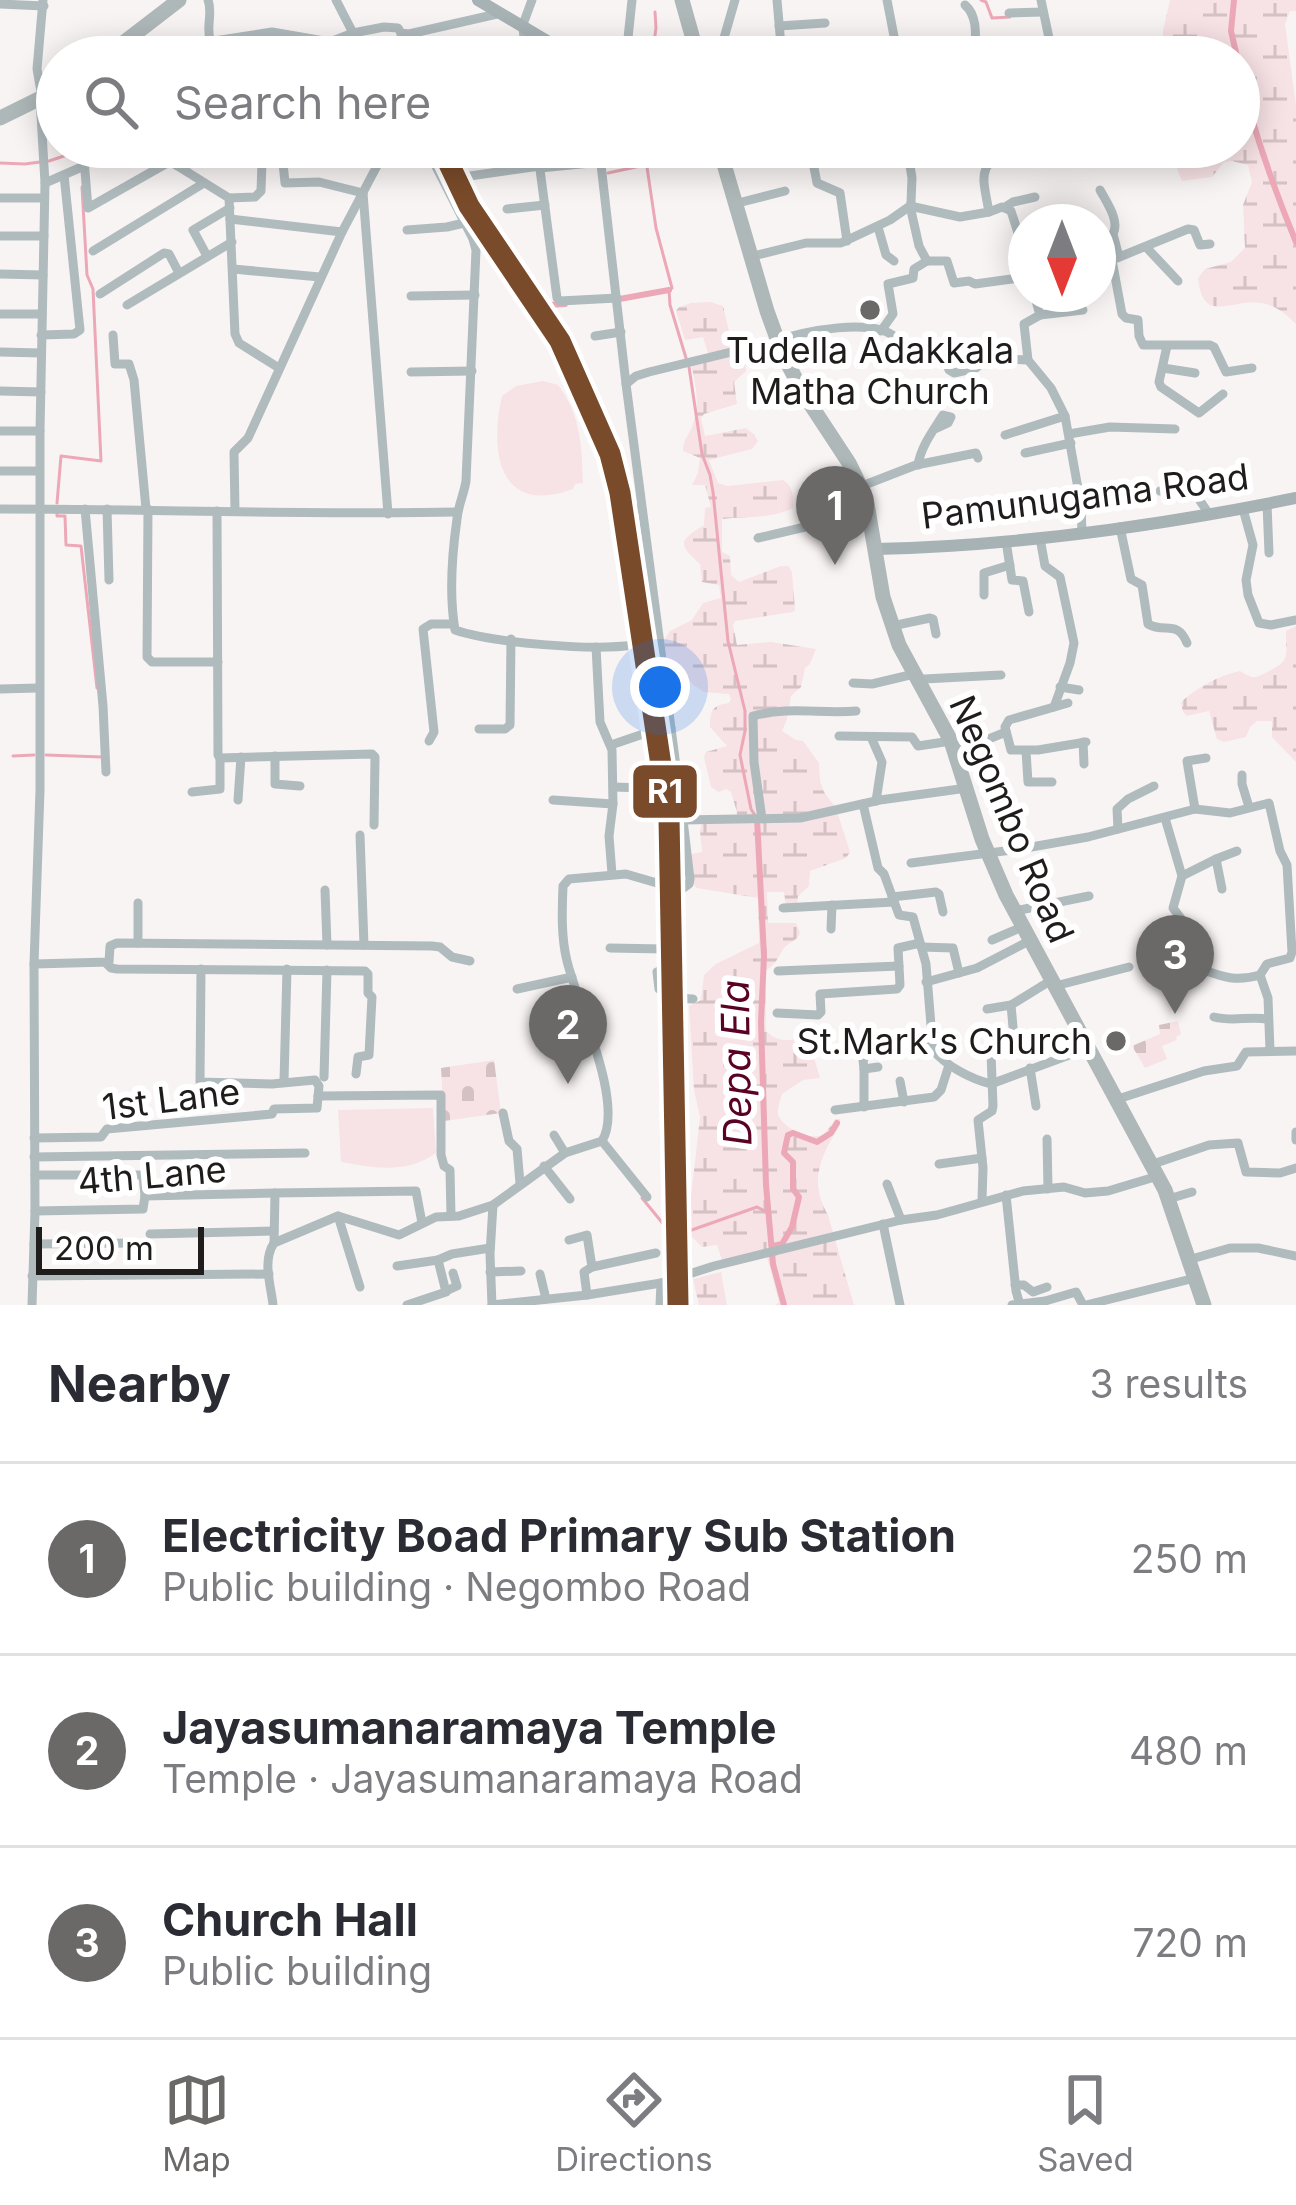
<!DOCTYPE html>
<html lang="en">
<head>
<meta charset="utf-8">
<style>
  body { margin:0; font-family:Inter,sans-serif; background:#f7f7f7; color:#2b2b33 }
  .compass { position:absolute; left:1008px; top:204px; width:108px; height:108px; border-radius:50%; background:#fff; box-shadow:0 6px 30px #0003; rotate:180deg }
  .scale { position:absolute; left:36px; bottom:30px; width:168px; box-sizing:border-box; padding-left:12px; border:6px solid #1f1c1c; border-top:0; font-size:33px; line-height:42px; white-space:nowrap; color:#1f1c1c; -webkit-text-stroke:9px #fff; paint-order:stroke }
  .you { position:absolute; left:660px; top:687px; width:42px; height:42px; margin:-30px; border:9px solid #fff; border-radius:50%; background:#1a73e8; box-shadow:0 0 0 18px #1a73e833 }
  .badge { display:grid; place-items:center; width:78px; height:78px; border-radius:50%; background:#6b6868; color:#fff; font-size:39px; font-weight:700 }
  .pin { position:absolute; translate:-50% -99px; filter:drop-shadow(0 3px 6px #0008) }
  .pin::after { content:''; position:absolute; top:63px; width:42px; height:36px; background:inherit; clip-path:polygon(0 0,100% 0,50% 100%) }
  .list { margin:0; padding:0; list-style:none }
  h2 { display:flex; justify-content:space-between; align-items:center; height:156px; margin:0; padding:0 48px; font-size:51px }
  h2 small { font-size:39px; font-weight:400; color:#7c7c81 }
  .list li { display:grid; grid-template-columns:78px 1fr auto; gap:36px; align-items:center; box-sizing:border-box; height:192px; padding:0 48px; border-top:3px solid #e1e1e2 }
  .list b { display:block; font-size:45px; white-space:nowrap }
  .list p { margin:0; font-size:39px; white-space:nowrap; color:#7c7c81 }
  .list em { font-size:39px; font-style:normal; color:#7c7c81 }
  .icon { flex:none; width:66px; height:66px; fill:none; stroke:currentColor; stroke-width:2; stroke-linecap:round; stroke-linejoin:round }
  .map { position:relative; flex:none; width:1296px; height:1305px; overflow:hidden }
  .search { position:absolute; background:#fff; box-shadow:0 6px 30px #0003; left:36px; right:36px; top:36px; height:132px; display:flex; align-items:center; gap:30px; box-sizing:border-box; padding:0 42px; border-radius:66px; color:#7c7c81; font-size:45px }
  .sheet { height:732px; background:#fff }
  nav { display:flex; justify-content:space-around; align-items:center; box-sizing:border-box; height:168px; border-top:3px solid #e1e1e2; background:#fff; font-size:33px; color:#7c7c81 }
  nav a { display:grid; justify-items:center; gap:6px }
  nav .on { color:#6b6868 }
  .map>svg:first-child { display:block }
  .green { fill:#f7e2e5 }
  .wetland { fill:url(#wetland-marsh) }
  .cemetery { fill:url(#cemetery-stones) }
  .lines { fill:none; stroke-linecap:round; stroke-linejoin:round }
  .stream { stroke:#eca8b6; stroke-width:3 }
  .canal { stroke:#eca8b6; stroke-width:6 }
  .minor { stroke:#b0bbbe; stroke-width:9 }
  .major { stroke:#a7b2b4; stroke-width:12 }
  .highway { stroke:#afb8b9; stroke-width:15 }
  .rail-1-casing { stroke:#fff; stroke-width:30 }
  .rail-1 { stroke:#7a4b2a; stroke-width:21 }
  .poi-dot { fill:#6b6868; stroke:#fff; stroke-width:4.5 }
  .labels { text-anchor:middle; stroke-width:12; stroke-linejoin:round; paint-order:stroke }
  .poi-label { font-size:36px; fill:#1f1c1c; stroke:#fff }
  .street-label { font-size:36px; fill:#1f1c1c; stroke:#fff }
  .water-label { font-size:39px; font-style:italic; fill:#590223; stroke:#fff }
  .line-badge { stroke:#fff; stroke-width:4.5 }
  .badge-label { font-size:33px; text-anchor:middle; font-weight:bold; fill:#fff }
</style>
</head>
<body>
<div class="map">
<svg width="1296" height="1305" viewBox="0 0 1296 1305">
  <defs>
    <pattern id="wetland-marsh" width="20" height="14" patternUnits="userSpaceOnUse" patternTransform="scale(3)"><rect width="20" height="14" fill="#f7e2e5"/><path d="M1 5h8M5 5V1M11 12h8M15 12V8" fill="none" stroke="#d3c1c4"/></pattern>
    <pattern id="cemetery-stones" width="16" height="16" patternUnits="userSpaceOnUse" patternTransform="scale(3)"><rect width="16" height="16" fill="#f7e2e5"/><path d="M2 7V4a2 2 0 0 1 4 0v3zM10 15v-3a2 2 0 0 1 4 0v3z" fill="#d3c1c4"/></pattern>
  </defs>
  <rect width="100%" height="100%" fill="#f9f4f4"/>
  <g class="green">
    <path d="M543 381 558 385C581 414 582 449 583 483L575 484 573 489C499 516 489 453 502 396L516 386Z"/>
    <path d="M433 1108 436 1153C407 1174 374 1168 341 1162L338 1110Z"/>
  </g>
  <g class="wetland">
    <path d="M1170 0H1296V11H1290L1285 24 1296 106V324C1286 314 1276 305 1261 303 1232 298 1203 326 1198 278L1205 269 1231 262 1245 248 1243 205 1252 182 1248 165 1232 161 1224 162 1212 177 1182 181 1170 152H1157L1153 147H1239V57H1163V31Z"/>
    <path d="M691 303 710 302 723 306 733 348 745 352 746 371 734 382 737 404 704 414 701 418 705 436 746 428 754 434 758 441 752 449 709 460 718 483 728 486 783 480C793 486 794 497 793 508 771 519 746 516 722 519V552L730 556 731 575 739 582 781 566H788L792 572 795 610 793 612 735 621 733 625 737 645 771 642 816 649 810 664 805 668 801 687 791 696 787 719 782 731 796 740 803 741 819 763 820 781 824 792 836 808 850 852 846 858 810 871 809 886 798 896 797 905 786 906 784 892H767L768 923H796L800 933C796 942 790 941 784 948 777 958 777 964 765 971L766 1031C779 1044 791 1040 808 1037L820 1078 803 1080 782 1094C781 1098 777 1109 778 1114 781 1127 810 1141 822 1135 826 1133 833 1123 835 1119H840V1125C821 1156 808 1180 828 1215L854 1305H775L779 1302 765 1250 722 1260 717 1245 702 1247 687 1232 700 1117 694 1090 689 1006 701 1000 704 975 716 964 759 943 758 898 697 888 693 884 691 854 702 852 700 831 702 822 736 820 737 812 731 792 726 789 719 792 711 787 704 757 706 752 727 746 710 727C710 711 712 705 729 703L731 699 729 694 704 692 695 686 667 661 664 640 670 631 692 620 703 603 721 598 719 585 702 582 700 564C678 544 678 541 704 525L705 508 711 507 705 485H692L698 473 700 458 683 451C683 438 689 436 693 424 700 403 696 387 691 365L710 359 703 337 685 340 676 311 679 307Z"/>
    <path d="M1296 626V762L1272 737V721H1257L1250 727 1246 737 1224 742 1217 739 1209 711 1187 716 1183 712 1181 702C1198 687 1218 676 1240 671 1253 679 1254 679 1267 672 1291 661 1286 656 1286 631Z"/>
    <polygon points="721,1272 727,1305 699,1305 693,1279"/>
  </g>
  <g class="cemetery">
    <polygon points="1178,1021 1181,1034 1176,1037 1177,1040 1162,1046 1167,1059 1145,1068 1132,1046 1160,1034 1159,1025"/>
    <polygon points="494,1060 501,1113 444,1121 441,1068"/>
  </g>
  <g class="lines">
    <g class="stream">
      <polyline points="981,0 986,2 992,18 1010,17"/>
      <polyline points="530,40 566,57"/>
      <polyline points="652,57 656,28 655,12"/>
      <polyline points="644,147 656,228 672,288 669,290 670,305 686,358"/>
      <polyline points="49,161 70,154 71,147"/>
      <polyline points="0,163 25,164 40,162"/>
      <polyline points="608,173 645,165"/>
      <polyline points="689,367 702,454 710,475 713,492 728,641 745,711 745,731 740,755 751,809 756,817"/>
      <polyline points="57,503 61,456 101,461 93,289 87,275 82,187"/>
      <polyline points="57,513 57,516 65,516 66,545 81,546 97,688"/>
      <polyline points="46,755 102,757"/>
      <polyline points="13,756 34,755"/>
      <polyline points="642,1198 669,1231"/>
      <polyline points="686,1232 757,1207 768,1213"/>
    </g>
    <g class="canal">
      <polyline points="1234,0 1231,31 1237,57"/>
      <path d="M1239 68C1252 128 1273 186 1296 242"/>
      <polyline points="614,300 669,290"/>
      <polyline points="549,305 565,304"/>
      <polyline points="757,818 764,956 761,1022 766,1185 773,1264 784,1305"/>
      <polyline points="773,1246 782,1244 792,1227 799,1197 793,1189 793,1162 784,1153 788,1135 793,1133 817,1142 831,1133 837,1123"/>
    </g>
    <g class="minor">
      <path d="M208 0C213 13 206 26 210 39L214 41 272 32 330 42 353 33"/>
      <polyline points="336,0 353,33 384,27 398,28 401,33 409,34 497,14"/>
      <polyline points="777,0 782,57"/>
      <polyline points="887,0 898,57"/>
      <polyline points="1041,0 1053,57"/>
      <polyline points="0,4 44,6"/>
      <path d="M965 5C979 17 975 39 975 57"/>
      <polyline points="1009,13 1043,12"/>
      <polyline points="779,26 825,23"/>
      <polyline points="522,27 532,0"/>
      <polyline points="523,28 526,57"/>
      <polyline points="401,33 405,57"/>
      <polyline points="694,41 720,42 724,38 735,0"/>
      <polyline points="626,57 632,0"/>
      <polyline points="42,97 37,69 43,0"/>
      <polyline points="83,147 88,208 169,162"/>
      <polyline points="147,147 229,198 235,334 239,343 279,368"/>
      <path d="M426 147 473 239 476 250 466 481C464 494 458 506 457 519 452 554 449 595 455 630 493 643 593 651 633 645L636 640 616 515 624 510 642 509"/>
      <polyline points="537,147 557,298 560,301 617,298"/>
      <polyline points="599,147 626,384"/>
      <polyline points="810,147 817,183 840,193 847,241"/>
      <polyline points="176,165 257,158 262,163 261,191 255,197 229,198"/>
      <polyline points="540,168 601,162"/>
      <polyline points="470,176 540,166"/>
      <polyline points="45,183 84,166"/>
      <path d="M1100 190C1107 203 1120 221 1113 234L1119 257"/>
      <polyline points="363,193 388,514"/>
      <polyline points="363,193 319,182 285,183 283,163 288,158 386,150"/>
      <polyline points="0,198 44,198"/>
      <polyline points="742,202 785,191"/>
      <polyline points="1005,207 1013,202 1035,197"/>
      <polyline points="507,209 545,205"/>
      <polyline points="989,212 1002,207 1011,211 1026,258"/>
      <polyline points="230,219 342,232"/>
      <polyline points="878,227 886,255 894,261"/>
      <polyline points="407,230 447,227 464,223"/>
      <polyline points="0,236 44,236"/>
      <polyline points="1146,247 1178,281"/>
      <polyline points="93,251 204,183"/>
      <polyline points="757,255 806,243 841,243 890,220 910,206 911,202 912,178 907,147"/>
      <polyline points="207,256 193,230 230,208"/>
      <polyline points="1112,260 1122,314 1126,318 1138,320 1139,336 1143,345 1210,345 1214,347 1226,372 1252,368"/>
      <path d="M927 261 919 246 910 206 960 217 989 212C982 173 976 165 1016 147"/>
      <polyline points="927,261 947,261 954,283 969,281 975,284 1026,277"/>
      <polyline points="1098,263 1112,260 1188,229 1194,230 1200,245 1210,244"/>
      <polyline points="233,269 320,277"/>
      <polyline points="0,274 43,275"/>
      <polyline points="100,294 164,253 169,254 179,273"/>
      <polyline points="1034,294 1040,315 1024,324 1028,360 1051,388 1065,416 1081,505 1082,533"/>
      <polyline points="411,296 475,295"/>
      <polyline points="127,305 232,242"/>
      <polyline points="0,314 42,314"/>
      <polyline points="1040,315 1083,310"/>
      <polyline points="881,331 893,314 888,284 913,278 914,269 927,261"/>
      <polyline points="41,335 74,334 80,330 64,175"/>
      <polyline points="113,335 115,364 129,364 134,380 146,509"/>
      <polyline points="595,336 621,332"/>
      <polyline points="1167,346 1159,382 1161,387 1199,413 1223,394"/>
      <polyline points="0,352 41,353"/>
      <polyline points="1163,368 1195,373"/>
      <polyline points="411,372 472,371"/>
      <polyline points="0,391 41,392"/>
      <polyline points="0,431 40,431"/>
      <polyline points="1069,434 1110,427 1175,429"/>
      <polyline points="1005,435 1065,416"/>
      <polyline points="1025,453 1071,443"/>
      <path d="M918 465C921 446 933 431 943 415L951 417 948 423 935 429"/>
      <polyline points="0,471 39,471"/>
      <polyline points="867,484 916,465 976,453 978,458"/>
      <polyline points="1160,491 1190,486 1209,514"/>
      <polyline points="1267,504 1269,553"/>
      <path d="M0 509C152 509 305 515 457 512"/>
      <polyline points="85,509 103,706 106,772"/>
      <polyline points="107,509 109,580"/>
      <polyline points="148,509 147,657 152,662 218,662"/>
      <polyline points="1243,509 1253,545 1246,580 1248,595 1259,623 1271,625 1296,620"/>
      <polyline points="217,511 218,755 220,758 372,754 375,757 374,825"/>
      <polyline points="235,511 234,452 248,438 342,232 387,147"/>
      <path d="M1120 527 1131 579 1142 585 1148 624C1165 634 1177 619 1187 643"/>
      <polyline points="758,538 805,527 870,519"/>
      <polyline points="1040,538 1045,566 1060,577 1074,643 1070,663 1054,707"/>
      <polyline points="1006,541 1012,580 1023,581 1029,612"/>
      <polyline points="984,595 984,573 1010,565"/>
      <polyline points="892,626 930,618 933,619 936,634"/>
      <polyline points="596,647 600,722 612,750 613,804 609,836 612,874"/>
      <polyline points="924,679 1001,675"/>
      <polyline points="853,683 872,684 914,674"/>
      <polyline points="1060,687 1079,690"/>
      <polyline points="0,689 38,688"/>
      <polyline points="1068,703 1009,720 1005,727 1011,750 1038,750 1086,742"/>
      <polyline points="479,729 505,729 510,725 511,639"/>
      <polyline points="839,736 912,737 918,746 951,741"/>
      <polyline points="871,737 882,762 876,801"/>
      <polyline points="429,741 434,732 423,629 431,624 453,624"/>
      <polyline points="1083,742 1084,764"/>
      <polyline points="611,745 649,732 671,728"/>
      <polyline points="1026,751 1028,782 1052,782"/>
      <polyline points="956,752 1006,732"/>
      <polyline points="275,756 275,784 300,786"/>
      <polyline points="1242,775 1242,784 1249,807"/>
      <polyline points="613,787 646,788"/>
      <polyline points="192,792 220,789 220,758"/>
      <polyline points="238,800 241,757"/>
      <polyline points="553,800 613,804"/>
      <path d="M863 804 878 868 884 874 899 915 913 917 926 964 933 1050C946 1066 971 1079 991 1084"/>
      <polyline points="1195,809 1187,761 1206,758"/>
      <path d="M1165 818 1182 876 1173 908 1186 925 1193 966C1219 975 1232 983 1260 975"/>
      <path d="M762 819 754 762 753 716C789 706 820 714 856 711"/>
      <path d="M683 820 626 384 636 376 649 372 777 341C801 331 875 317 896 338 900 343 901 350 904 356L929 348 938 350 945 359 949 370 954 373 976 368 989 358 1028 360"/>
      <polyline points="1118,829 1117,809 1128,799 1154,786"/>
      <polyline points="360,835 364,945"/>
      <polyline points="1216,859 1237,851"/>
      <polyline points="911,863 1020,849 1088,837 1195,809 1230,813 1269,803 1280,851 1287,865 1292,952 1290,958 1267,964 1260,975 1268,998 1270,1051"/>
      <polyline points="1182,876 1216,859 1222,889"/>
      <polyline points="674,889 675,998 693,999"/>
      <polyline points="325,890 327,945"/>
      <polyline points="892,897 936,892 939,894 943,912"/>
      <polyline points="783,908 894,902"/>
      <polyline points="1020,910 1089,896"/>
      <polyline points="831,929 832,905"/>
      <polyline points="992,940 1022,927"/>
      <polyline points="138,943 138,903"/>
      <polyline points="921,947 953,948 959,973"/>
      <polyline points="610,948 664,949"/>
      <polyline points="106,963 111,968 117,969 365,971 368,974 368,993 372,997 369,1055 358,1057 356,1074"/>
      <polyline points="34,964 109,962 110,946 117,943 432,946 440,947 452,957 470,961"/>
      <polyline points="778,971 899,966"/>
      <polyline points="926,982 977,968 1029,941"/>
      <polyline points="1059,985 1129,967"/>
      <polyline points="517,989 572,977"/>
      <polyline points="659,989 657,972 665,968 660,884"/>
      <polyline points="675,998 680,1114 681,1305"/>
      <polyline points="987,1009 1011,1005"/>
      <polyline points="777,1013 818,1015 821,1012 820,994 897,989 900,985 898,948 920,943"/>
      <path d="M1214 1017C1233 1022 1248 1016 1267 1019"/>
      <polyline points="1030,1068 1036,1106"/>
      <polyline points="864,1069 863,1060 867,1055 931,1043"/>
      <polyline points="324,1077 327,970"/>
      <polyline points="284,1081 287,969"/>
      <polyline points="900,1081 904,1102"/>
      <polyline points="991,1084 1091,1047"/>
      <polyline points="318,1096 441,1095 441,1155 444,1166 450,1170 451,1216"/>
      <polyline points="1115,1100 1204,1071 1237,1066 1246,1052 1296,1051"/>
      <polyline points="864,1107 864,1069 878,1067"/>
      <polyline points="835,1110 934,1097 941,1090 949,1065"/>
      <polyline points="503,1113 509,1141 517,1149 520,1183"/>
      <polyline points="1296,1132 1296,1140"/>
      <polyline points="554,1135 565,1153"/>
      <polyline points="34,1138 101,1137 107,1129 272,1114 274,1109 317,1108 319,1086 315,1080 272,1084 200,1082 201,969"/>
      <polyline points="1047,1139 1048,1189"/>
      <polyline points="602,1141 647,1197"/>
      <polyline points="34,1157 305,1153"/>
      <polyline points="1156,1163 1209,1145 1238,1143 1246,1172 1280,1173 1296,1168"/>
      <polyline points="939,1164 982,1158"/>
      <polyline points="544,1166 570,1199"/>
      <polyline points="35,1175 141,1175 143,1176 145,1196"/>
      <polyline points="887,1184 901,1220"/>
      <polyline points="1006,1195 1016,1291 1020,1305"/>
      <polyline points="1175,1197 1192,1192"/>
      <polyline points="982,1200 983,1168 978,1120 992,1111 993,1106 991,1053 1014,1038 1011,1005 1050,981"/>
      <polyline points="35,1211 143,1209 145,1196 275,1193"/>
      <polyline points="338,1216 360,1287"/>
      <polyline points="883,1224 900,1305"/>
      <polyline points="150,1234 274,1231"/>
      <polyline points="569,1240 587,1235 592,1267 584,1272 587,1295"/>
      <polyline points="274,1243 275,1193 416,1191 422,1223"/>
      <polyline points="34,1244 135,1243"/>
      <polyline points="1195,1258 1230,1248 1258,1248 1296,1256"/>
      <polyline points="397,1266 438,1260"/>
      <polyline points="592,1267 656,1253"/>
      <polyline points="490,1272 521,1271"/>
      <polyline points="540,1274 546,1299"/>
      <polyline points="32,1276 269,1274"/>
      <polyline points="1015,1285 1024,1285 1033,1292 1047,1287"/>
      <polyline points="446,1291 457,1286 453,1273"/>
      <polyline points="32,1305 35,1211 34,964 40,790 40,431 45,183 40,99"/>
      <path d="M273 1305C271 1285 262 1261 274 1243L338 1216 399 1235 436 1217 459 1216 493 1205 565 1153 602 1141C625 1104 577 1003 567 961 561 937 562 911 563 886L569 879 626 874 681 890 689 884 690 879 683 820 800 818 880 800 967 788"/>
      <polyline points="407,1305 446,1292 438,1260 452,1254 490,1248"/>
      <polyline points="492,1305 587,1295 661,1283 714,1266 901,1220 937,1215 1023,1191 1064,1187 1085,1193 1108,1191 1158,1176"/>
      <polyline points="492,1305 490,1254 493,1205"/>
      <polyline points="660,1305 661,1283"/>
      <polyline points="1012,1305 1045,1301 1076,1292 1083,1305"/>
      <polyline points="1086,1305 1195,1278"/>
    </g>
    <g class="major">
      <polyline points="478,0 552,44 595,57"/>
      <path d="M875 549C1016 546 1158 526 1296 498"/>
    </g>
    <g class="highway">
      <polyline points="682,0 698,57"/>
      <polyline points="105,57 179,0"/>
      <polyline points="0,118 57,90"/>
      <polyline points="719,147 767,311 783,355 805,396 849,463 866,498 883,597 899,645 951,741 982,839 1006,895 1165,1190 1204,1305"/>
    </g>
    <defs>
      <polyline id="rail-1" points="441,147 469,206 560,341 610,454 620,493 669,818 678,1305"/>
    </defs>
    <use href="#rail-1" class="rail-1-casing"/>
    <use href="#rail-1" class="rail-1"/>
  </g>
  <g class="poi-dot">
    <circle cx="870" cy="310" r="12"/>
    <circle cx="1116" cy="1041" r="12"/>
  </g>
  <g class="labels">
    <g class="poi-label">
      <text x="870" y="363">Tudella Adakkala<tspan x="870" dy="41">Matha Church</tspan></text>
      <text x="1092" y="1054" text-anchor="end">St.Mark's Church</text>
    </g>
    <g class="street-label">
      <text transform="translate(1085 496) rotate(-7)" y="13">Pamunugama Road</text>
      <text transform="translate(1012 819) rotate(67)" y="13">Negombo Road</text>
      <text transform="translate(171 1099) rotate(-7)" y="13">1st Lane</text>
      <text transform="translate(152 1175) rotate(-5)" y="13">4th Lane</text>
    </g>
    <g class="water-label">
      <text transform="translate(736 1063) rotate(-91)" y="14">Depa Ela</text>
    </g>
  </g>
  <rect class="line-badge" x="631" y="763" width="68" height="57" rx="12" fill="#7a4b2a"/>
  <g class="badge-label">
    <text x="665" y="803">R1</text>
  </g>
</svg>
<svg class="compass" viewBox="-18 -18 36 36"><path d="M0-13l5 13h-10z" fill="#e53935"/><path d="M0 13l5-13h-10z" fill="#7c7c81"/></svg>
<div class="scale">200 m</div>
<div class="you"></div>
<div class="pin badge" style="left:835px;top:565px">1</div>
<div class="pin badge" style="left:568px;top:1084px">2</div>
<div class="pin badge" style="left:1175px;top:1014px">3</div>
<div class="search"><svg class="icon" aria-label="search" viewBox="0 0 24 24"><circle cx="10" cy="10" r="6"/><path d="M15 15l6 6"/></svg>Search here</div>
</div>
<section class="sheet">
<h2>Nearby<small>3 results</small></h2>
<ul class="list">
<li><span class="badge">1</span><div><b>Electricity Boad Primary Sub Station</b><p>Public building · Negombo Road</p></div><em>250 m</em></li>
<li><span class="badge">2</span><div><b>Jayasumanaramaya Temple</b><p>Temple · Jayasumanaramaya Road</p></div><em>480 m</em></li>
<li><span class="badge">3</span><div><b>Church Hall</b><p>Public building</p></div><em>720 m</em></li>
</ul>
</section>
<nav>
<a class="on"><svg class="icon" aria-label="map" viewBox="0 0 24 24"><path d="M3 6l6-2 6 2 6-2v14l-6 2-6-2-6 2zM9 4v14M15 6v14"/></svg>Map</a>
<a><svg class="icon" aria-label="directions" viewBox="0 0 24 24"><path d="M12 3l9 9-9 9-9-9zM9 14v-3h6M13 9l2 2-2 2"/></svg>Directions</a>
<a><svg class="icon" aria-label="saved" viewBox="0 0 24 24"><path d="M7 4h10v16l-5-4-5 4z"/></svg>Saved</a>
</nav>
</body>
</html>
